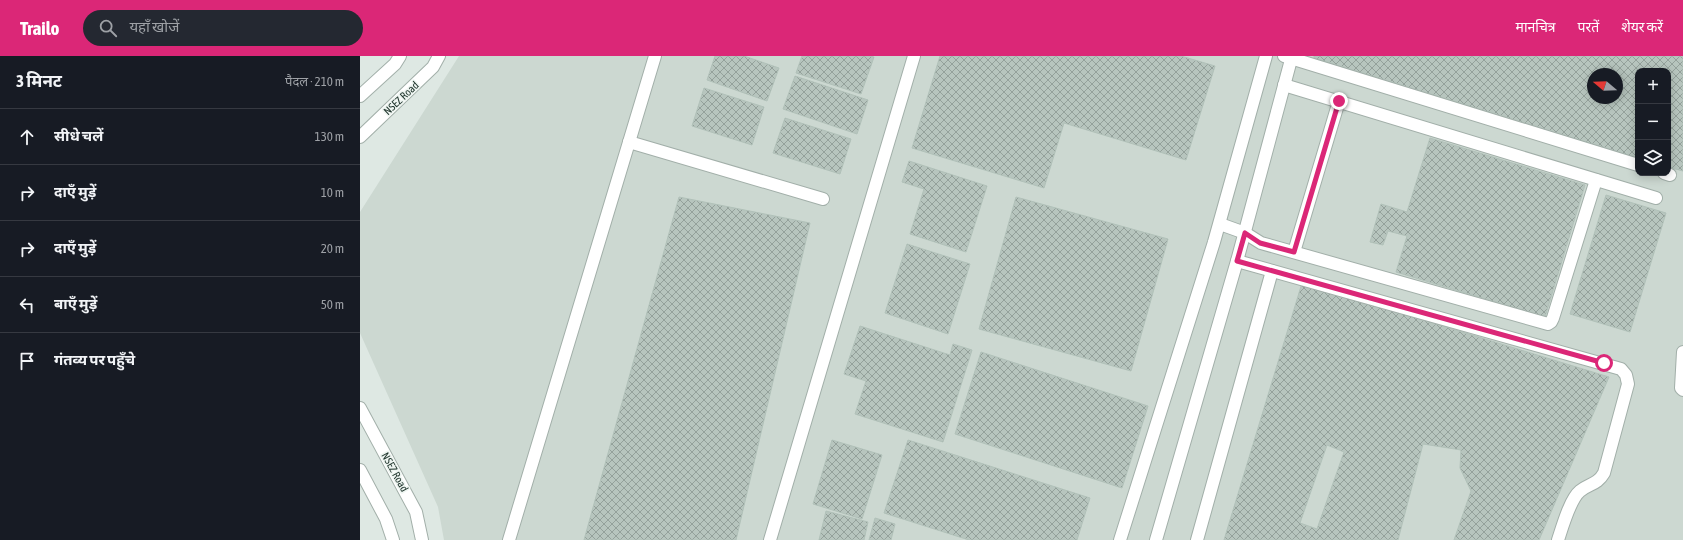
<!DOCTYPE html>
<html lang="hi">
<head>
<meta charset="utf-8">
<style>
  body { margin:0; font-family:"Asap Condensed","Noto Sans Devanagari",sans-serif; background:#242831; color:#f1f3f6 }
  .controls { position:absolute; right:12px; top:12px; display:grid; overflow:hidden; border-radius:8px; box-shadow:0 2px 10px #0003 }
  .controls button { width:36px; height:36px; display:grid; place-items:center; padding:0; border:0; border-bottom:1px solid #363941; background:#171b24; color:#f1f3f6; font:20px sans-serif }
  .compass { position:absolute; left:1227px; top:12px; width:36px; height:36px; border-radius:50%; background:#171b24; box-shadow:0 2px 10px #0003; rotate:289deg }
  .stop { position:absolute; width:12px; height:12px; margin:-9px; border:3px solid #db2777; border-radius:50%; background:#fff }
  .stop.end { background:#db2777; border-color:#fff; box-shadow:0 1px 4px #0008 }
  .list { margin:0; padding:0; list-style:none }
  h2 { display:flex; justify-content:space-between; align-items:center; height:52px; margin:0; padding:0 16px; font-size:17px }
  h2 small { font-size:13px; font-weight:400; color:#9ea1a6 }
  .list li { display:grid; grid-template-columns:26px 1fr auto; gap:12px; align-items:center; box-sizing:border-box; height:56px; padding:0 16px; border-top:1px solid #363941 }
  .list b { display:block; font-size:15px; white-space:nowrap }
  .list em { font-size:13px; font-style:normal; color:#9ea1a6 }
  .icon { flex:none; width:22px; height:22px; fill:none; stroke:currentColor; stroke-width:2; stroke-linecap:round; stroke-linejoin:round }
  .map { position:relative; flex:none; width:1323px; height:484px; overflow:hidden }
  header { display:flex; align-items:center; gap:24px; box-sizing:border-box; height:56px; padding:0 20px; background:#db2777; color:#fff }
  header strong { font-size:19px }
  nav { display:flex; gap:22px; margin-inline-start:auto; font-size:14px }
  .search { width:280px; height:36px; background:#242831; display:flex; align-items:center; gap:10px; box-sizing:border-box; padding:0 14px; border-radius:22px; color:#9ea1a6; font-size:15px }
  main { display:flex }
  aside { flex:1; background:#171b24 }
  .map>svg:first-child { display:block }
  .built { fill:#ccd8d1; fill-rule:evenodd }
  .building { fill:url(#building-cross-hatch); stroke:#b1c1b9; fill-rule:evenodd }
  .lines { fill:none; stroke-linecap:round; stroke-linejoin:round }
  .minor-casing { stroke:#a2afa9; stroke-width:14 }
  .minor { stroke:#fff; stroke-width:12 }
  .route { stroke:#db2777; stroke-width:5 }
  .labels { text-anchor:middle; stroke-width:3; stroke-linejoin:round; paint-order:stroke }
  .street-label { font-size:11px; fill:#21362e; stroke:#eef5f1 }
</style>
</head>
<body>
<header>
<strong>Trailo</strong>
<div class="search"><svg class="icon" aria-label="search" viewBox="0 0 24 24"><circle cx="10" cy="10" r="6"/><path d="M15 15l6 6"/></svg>यहाँ खोजें</div>
<nav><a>मानचित्र</a><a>परतें</a><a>शेयर करें</a></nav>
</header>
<main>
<aside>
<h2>3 मिनट<small>पैदल · 210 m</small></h2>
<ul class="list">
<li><svg class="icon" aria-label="ahead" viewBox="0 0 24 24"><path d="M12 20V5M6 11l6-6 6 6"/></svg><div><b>सीधे चलें</b></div><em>130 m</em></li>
<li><svg class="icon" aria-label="right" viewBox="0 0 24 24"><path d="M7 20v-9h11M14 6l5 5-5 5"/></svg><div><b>दाएँ मुड़ें</b></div><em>10 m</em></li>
<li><svg class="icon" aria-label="right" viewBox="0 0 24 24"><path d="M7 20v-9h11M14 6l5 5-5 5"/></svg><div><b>दाएँ मुड़ें</b></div><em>20 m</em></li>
<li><svg class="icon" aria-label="left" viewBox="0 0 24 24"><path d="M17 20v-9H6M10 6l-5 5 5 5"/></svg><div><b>बाएँ मुड़ें</b></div><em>50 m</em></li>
<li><svg class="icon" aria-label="arrive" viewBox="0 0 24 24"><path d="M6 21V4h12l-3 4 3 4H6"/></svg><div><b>गंतव्य पर पहुँचे</b></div></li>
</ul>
</aside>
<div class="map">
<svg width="1323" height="484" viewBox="0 0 1323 484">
  <defs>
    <pattern id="building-cross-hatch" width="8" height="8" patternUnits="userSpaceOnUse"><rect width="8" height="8" fill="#b7c5be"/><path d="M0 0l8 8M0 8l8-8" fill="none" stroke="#94a19b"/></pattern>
  </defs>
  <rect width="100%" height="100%" fill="#dee8e3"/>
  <path class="built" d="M99 0H1323V484H84L78 451 0 277V156ZM1278 15H1308V117H1278ZM1233 18H1257V42H1233Z"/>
  <g class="building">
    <polygon points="355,0 384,0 419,12 407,45 347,24"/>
    <polygon points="442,0 510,0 514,1 501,38 436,17"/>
    <polygon points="580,0 821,0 855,10 826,104 704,67 684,132 552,92"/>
    <path d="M954 0H1323V115L1308 111V15H1278V102L954 2ZM1233 18H1257V42H1233Z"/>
    <polygon points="435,20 508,44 497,78 423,53"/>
    <polygon points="344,32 404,51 392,89 332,70"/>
    <polygon points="425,62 491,83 480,118 413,97"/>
    <polygon points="1070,82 1225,129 1185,261 1036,216 1047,180 1028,175 1023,189 1010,186 1021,148 1047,156"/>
    <polygon points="549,105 627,130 606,196 550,178 564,133 542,126"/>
    <polygon points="1246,139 1306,157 1270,276 1210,258"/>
    <polygon points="319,141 450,167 376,484 224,484"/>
    <polygon points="656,141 808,183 771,315 619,273"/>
    <polygon points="547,188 610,208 588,278 525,257"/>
    <path d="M942 227 1249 321 1179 484H1094L1111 435 1100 412 1101 394 1063 388 1038 484H864ZM967 389 984 396 957 473 940 467Z"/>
    <polygon points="500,270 590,299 593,288 612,294 583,386 495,358 506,325 484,318"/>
    <polygon points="621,296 788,350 762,432 595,378"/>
    <polygon points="472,384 522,399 502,463 453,448"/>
    <polygon points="548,384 730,442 717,484 609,484 524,457"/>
    <polygon points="466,455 508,466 504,484 459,484"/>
    <polygon points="515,462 535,468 531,484 509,484"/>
  </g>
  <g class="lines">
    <defs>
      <g id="minor">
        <polyline points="924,0 1278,109"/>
        <polyline points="924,29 1296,142"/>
        <polyline points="0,40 35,8 40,0"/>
        <polyline points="0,81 73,11 79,0"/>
        <polyline points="269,86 463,143"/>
        <polyline points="1304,117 1310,119"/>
        <polyline points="860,168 885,177 901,187 1188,268 1191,266 1193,262 1236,124"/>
        <polyline points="934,196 979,45"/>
        <path d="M877 205 1261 313 1266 319 1268 328 1244 417C1237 429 1230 427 1220 435 1210 443 1202 472 1198 484"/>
        <polyline points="1323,296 1321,332 1323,334"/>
        <polyline points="0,352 56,456 62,484"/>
        <polyline points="0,414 26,463 33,484"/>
        <polyline points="149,484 295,0"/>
        <polyline points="410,484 554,0"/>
        <polyline points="760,484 854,186 906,0"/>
        <polyline points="796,484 877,205 932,0"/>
        <polyline points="837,484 912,215"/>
      </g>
    </defs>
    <use href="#minor" class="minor-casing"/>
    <use href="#minor" class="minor"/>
  </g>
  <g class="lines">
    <polyline class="route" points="979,45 934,196 900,187 885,177 877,205 1244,307"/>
  </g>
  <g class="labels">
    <g class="street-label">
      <text transform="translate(41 42) rotate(-43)" y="4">NSEZ Road</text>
      <text transform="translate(35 416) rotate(61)" y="4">NSEZ Road</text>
    </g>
  </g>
</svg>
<div class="controls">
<button>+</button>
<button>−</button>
<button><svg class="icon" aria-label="layers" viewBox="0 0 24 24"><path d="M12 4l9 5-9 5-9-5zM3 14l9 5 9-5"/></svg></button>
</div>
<svg class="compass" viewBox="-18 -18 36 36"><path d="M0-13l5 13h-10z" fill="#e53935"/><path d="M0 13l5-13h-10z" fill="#9ea1a6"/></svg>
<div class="stop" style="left:1244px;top:307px"></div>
<div class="stop end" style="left:979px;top:45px"></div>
</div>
</main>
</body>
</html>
